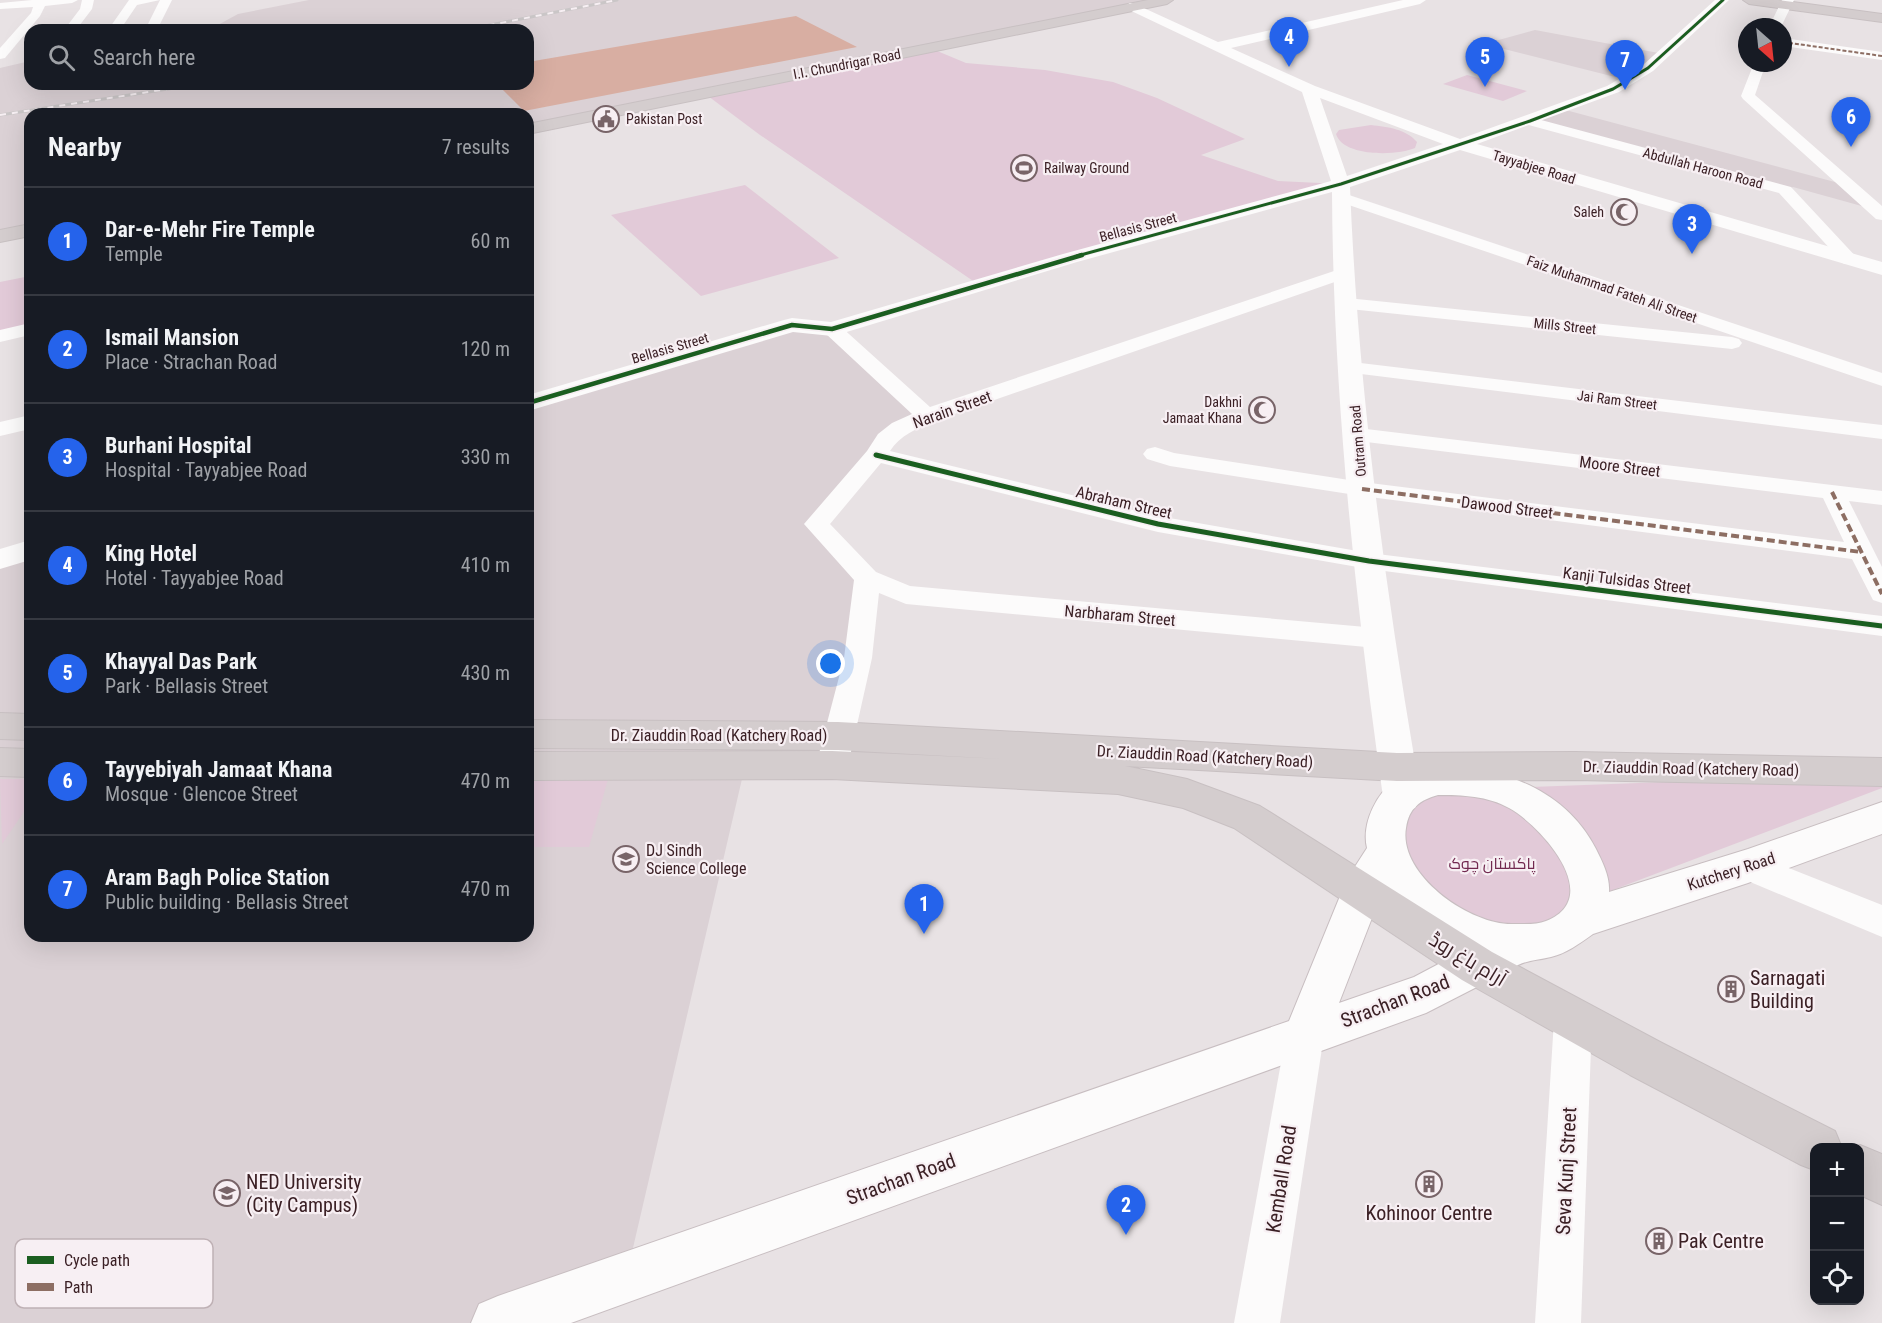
<!DOCTYPE html>
<html lang="en">
<head>
<meta charset="utf-8">
<style>
  body { margin:0; font-family:"Roboto Condensed",Cairo,sans-serif; background:#242831; color:#f1f3f6 }
  .controls { position:absolute; right:18px; bottom:18px; display:grid; overflow:hidden; border-radius:12px; box-shadow:0 6px 24px #0002 }
  .controls button { width:54px; height:54px; display:grid; place-items:center; padding:0; border:0; border-bottom:2px solid #363941; background:#171b24; color:#f1f3f6; font:30px sans-serif }
  .compass { position:absolute; left:1738px; top:18px; width:54px; height:54px; border-radius:50%; background:#171b24; box-shadow:0 6px 24px #0002; rotate:153deg }
  .you { position:absolute; left:831px; top:664px; width:21px; height:21px; margin:-15px; border:4px solid #fff; border-radius:50%; background:#1a73e8; box-shadow:0 0 0 9px #1a73e833 }
  .badge { display:grid; place-items:center; width:39px; height:39px; border-radius:50%; background:#2563eb; color:#fff; font-size:20px; font-weight:700 }
  .pin { position:absolute; translate:-50% -50px; filter:drop-shadow(0 2px 3px #0008) }
  .pin::after { content:''; position:absolute; top:32px; width:21px; height:18px; background:inherit; clip-path:polygon(0 0,100% 0,50% 100%) }
  .list { margin:0; padding:0; list-style:none }
  h2 { display:flex; justify-content:space-between; align-items:center; height:78px; margin:0; padding:0 24px; font-size:26px }
  h2 small { font-size:20px; font-weight:400; color:#9ea1a6 }
  .list li { display:grid; grid-template-columns:39px 1fr auto; gap:18px; align-items:center; box-sizing:border-box; height:108px; padding:0 24px; border-top:2px solid #363941 }
  .list b { display:block; font-size:22px; white-space:nowrap }
  .list p { margin:0; font-size:20px; white-space:nowrap; color:#9ea1a6 }
  .list em { font-size:20px; font-style:normal; color:#9ea1a6 }
  .icon { flex:none; width:33px; height:33px; fill:none; stroke:currentColor; stroke-width:2; stroke-linecap:round; stroke-linejoin:round }
  .map { position:relative; flex:none; width:1882px; height:1323px; overflow:hidden }
  .search { position:absolute; background:#171b24; box-shadow:0 6px 24px #0002; left:24px; top:24px; width:510px; height:66px; display:flex; align-items:center; gap:15px; box-sizing:border-box; padding:0 21px; border-radius:18px; color:#9ea1a6; font-size:22px }
  .panel { position:absolute; background:#171b24; box-shadow:0 6px 24px #0002; left:24px; top:108px; width:510px; height:834px; border-radius:18px }
  .map>svg:first-child { display:block }
  .built { fill:#dbd1d5 }
  .green { fill:#e2cad8 }
  .water { fill:#d8aea2 }
  .lines { fill:none; stroke-linecap:round; stroke-linejoin:round }
  .secondary-casing { stroke:#c8bec1; stroke-width:2 }
  .primary-casing { stroke:#c8c0c2; stroke-width:2 }
  .minor { fill:#fcfbfb; fill-rule:evenodd }
  .tertiary { fill:#fcfbfb; fill-rule:evenodd }
  .secondary { fill:#fcfbfb; fill-rule:evenodd }
  .primary { fill:#d4cdce; fill-rule:evenodd }
  .rail-casing { stroke:#cac6c7; stroke-width:3 }
  .rail { stroke:#f7eff3; stroke-width:2; stroke-dasharray:6; stroke-linecap:butt }
  .quiet-far1 { stroke:#8d6e63; stroke-width:2; stroke-dasharray:4 2; stroke-linecap:butt }
  .quiet { stroke:#8d6e63; stroke-width:4; stroke-dasharray:8 4; stroke-linecap:butt }
  .cycleway-far2-casing { stroke:#f7eff3; stroke-width:4.5 }
  .cycleway-far1-casing { stroke:#f7eff3; stroke-width:8 }
  .cycleway-casing { stroke:#f7eff3; stroke-width:8 }
  .cycleway-far2 { stroke:#1b5e20; stroke-width:3 }
  .cycleway-far1 { stroke:#1b5e20; stroke-width:4.5 }
  .cycleway { stroke:#1b5e20; stroke-width:5 }
  .labels { text-anchor:middle; stroke-width:4.5; stroke-linejoin:round; paint-order:stroke }
  .far-street-label { font-size:14px; fill:#3b2025; stroke:#f7eff3 }
  .far-poi-label { font-size:14px; fill:#3b2025; stroke:#f7eff3; text-anchor:start }
  .street-label { font-size:16px; fill:#3b2025; stroke:#f7eff3 }
  .poi-label { font-size:16px; fill:#3b2025; stroke:#f7eff3; text-anchor:start }
  .park-label { font-size:16px; fill:#722a50; stroke:#f7eff3 }
  .near-street-label { font-size:20px; fill:#3b2025; stroke:#f7eff3 }
  .near-poi-label { font-size:20px; fill:#3b2025; stroke:#f7eff3; text-anchor:start }
  .key { fill:#f7eff3; stroke:#bfb1b5; stroke-width:1.5 }
  .key-label { font-size:16px; fill:#3b2025 }
</style>
</head>
<body>
<div class="map">
<svg width="1882" height="1323" viewBox="0 0 1882 1323">
  <rect width="100%" height="100%" fill="#e8e2e4"/>
  <g class="built">
    <polygon points="309,0 1147,0 528,124 528,114 30,114 30,224 0,230 0,68 30,61 30,84 528,84 528,30 198,30 216,26 238,14"/>
    <polygon points="1535,30 1664,54 1627,80 1484,44"/>
    <polygon points="1558,108 1846,185 1876,210 1793,187 1785,190 1530,121"/>
    <polygon points="792,325 835,332 926,416 900,428 816,524 867,578 832,765 745,766 626,1278 498,1323 0,1323 0,559 30,550 30,936 528,936 528,403"/>
  </g>
  <g class="green">
    <polygon points="930,48 966,63 1045,70 1113,82 1157,98 1245,139 1201,155 1278,181 1341,184 979,285 760,135 708,96"/>
    <polygon points="1467,75 1527,91 1503,101 1443,84"/>
    <path d="M1371 125C1388 127 1406 129 1417 142L1415 148C1397 156 1343 157 1336 134L1339 130Z"/>
    <polygon points="745,185 839,258 701,296 611,215"/>
    <polygon points="30,276 30,326 0,332 0,282"/>
    <polygon points="1882,774 1882,788 1589,899 1528,943 1408,892 1394,803 1413,788 1501,788"/>
    <polygon points="0,779 30,779 30,803 2,844"/>
    <polygon points="528,779 608,779 589,847 528,847"/>
  </g>
  <polygon class="water" points="796,16 857,47 524,111 497,84 528,84 528,62"/>
  <g class="lines">
    <defs>
      <path id="secondary" d="M1438 765C1502 767 1565 789 1596 849 1603 863 1610 877 1609 892L1748 849 1882 802V834L1748 883 1593 934C1579 944 1567 953 1551 957 1535 961 1523 960 1510 970L1426 1013 571 1323H471L479 1304 498 1296 1289 1021 1347 879 1367 848C1361 824 1377 791 1398 778 1410 771 1425 769 1438 765ZM1438 795C1462 795 1488 796 1509 808 1540 825 1606 897 1546 921 1537 925 1525 924 1514 924 1471 926 1398 875 1406 828 1409 808 1420 800 1438 795ZM1384 887C1404 917 1434 935 1467 949L1414 977 1339 1003Z"/>
      <g id="primary">
        <polygon points="1148,0 1173,0 1167,4 528,134 528,124"/>
        <polygon points="1743,0 1778,0 1882,14 1882,22 1749,4"/>
        <polygon points="30,224 30,236 0,242 0,230"/>
        <polygon points="0,713 30,714 30,740 0,739"/>
        <polygon points="528,720 838,722 1397,753 1575,752 1882,758 1882,786 1575,780 1397,781 1125,766 1187,779 1260,806 1492,952 1662,1043 1835,1131 1842,1148 1814,1148 1814,1170 1801,1165 1630,1075 1462,980 1234,828 1183,808 1118,794 832,779 528,780 528,752 832,751 1003,759 838,750 528,748"/>
        <polygon points="0,748 30,749 30,777 0,776"/>
        <polygon points="1860,1145 1882,1154 1882,1205 1860,1195 1860,1148 1853,1148"/>
      </g>
    </defs>
    <use href="#secondary" class="secondary-casing"/>
    <use href="#primary" class="primary-casing"/>
    <g class="minor">
      <polygon points="32,0 78,0 72,3 45,6 40,16 5,58 0,59 0,48 31,13 33,7 0,9 0,3"/>
      <polygon points="82,0 94,0 92,9 76,30 64,30 80,9"/>
      <polygon points="129,0 160,0 137,5 120,30 108,30"/>
      <polygon points="160,0 172,0 157,30 145,30"/>
      <polygon points="1782,0 1794,0 1781,27 1769,27"/>
      <polygon points="1783,38 1882,52 1882,60 1783,46"/>
      <polygon points="1754,63 1766,63 1755,95 1882,206 1882,220 1876,219 1743,99 1741,96"/>
      <polygon points="1530,117 1791,187 1859,260 1856,264 1844,264 1779,193 1525,124 1525,118"/>
      <polygon points="1343,193 1882,373 1882,386 1337,201 1335,198 1337,195"/>
      <path d="M1343 268 1352 273 1349 277 934 421C917 429 900 435 890 451L1158 516 1369 553 1882 616V636L1369 569 1158 532 881 463 830 524 876 572 910 586 1377 628 1387 631 1391 638 1387 645 1377 648 906 604 879 593 872 658 848 765 843 774 832 777 821 774 816 765 844 658 854 580 804 524 867 451 878 434 892 423 912 414 825 333 822 329 825 325H839L930 407Z"/>
      <polygon points="1347,298 1732,337 1739,339 1742,343 1739,347 1732,349 1340,308 1337,304 1340,300"/>
      <polygon points="30,323 30,335 0,342 0,330"/>
      <polygon points="1352,362 1882,425 1882,439 1345,372 1342,368 1345,364"/>
      <polygon points="30,415 30,429 0,436 0,422"/>
      <polygon points="1358,428 1882,491 1882,505 1849,501 1882,567 1882,603 1873,600 1852,559 1362,496 1170,466 1147,459 1143,454 1147,449 1155,447 1174,453 1362,482 1844,542 1823,498 1350,440 1347,435 1350,430"/>
      <polygon points="1748,852 1882,905 1882,937 1736,876 1731,866 1736,856"/>
      <polygon points="1573,1002 1586,1007 1592,1020 1581,1323 1535,1323 1554,1020 1560,1007"/>
      <polygon points="1305,1016 1319,1022 1324,1035 1280,1323 1234,1323 1286,1035 1291,1022"/>
    </g>
    <g class="tertiary">
      <path d="M1403 0H1426L1420 4 1231 48 1315 86 1460 139 1607 86 1643 65 1715 0H1729L1653 71 1619 92 1477 144 1882 262V275L1460 150 1350 187C1358 391 1386 596 1421 797L1415 808 1402 812 1389 808 1383 797C1355 598 1333 394 1332 192L1077 262 840 334 832 336 793 332 528 411V395L784 320 792 318 831 322 1063 254 1331 181 1302 92 1123 7 1130 3 1135 4 1218 42ZM1320 98 1443 144 1347 176Z"/>
      <polygon points="30,540 30,560 0,569 0,549"/>
    </g>
    <use href="#secondary" class="secondary"/>
    <use href="#primary" class="primary"/>
    <defs>
      <g id="rail">
        <polyline points="465,30 617,0"/>
        <polyline points="0,115 200,84"/>
      </g>
    </defs>
    <use href="#rail" class="rail-casing"/>
    <use href="#rail" class="rail"/>
    <polyline class="quiet-far1" points="1783,42 1882,56"/>
    <g class="quiet">
      <polyline points="1362,489 1861,552"/>
      <polyline points="1832,492 1882,594"/>
    </g>
    <defs>
      <polyline id="cycleway-far2" points="1077,256 1341,184 1530,121 1613,89 1648,68 1723,0"/>
      <polyline id="cycleway-far1" points="528,403 792,325 832,329 1082,255"/>
      <polyline id="cycleway" points="876,455 1158,524 1369,561 1882,626"/>
    </defs>
    <use href="#cycleway-far2" class="cycleway-far2-casing"/>
    <use href="#cycleway-far1" class="cycleway-far1-casing"/>
    <use href="#cycleway" class="cycleway-casing"/>
    <use href="#cycleway-far2" class="cycleway-far2"/>
    <use href="#cycleway-far1" class="cycleway-far1"/>
    <use href="#cycleway" class="cycleway"/>
  </g>
  <defs>
    <symbol id="civic-ring" viewBox="-11 -11 22 22"><circle r="9.5" fill="#f7eff3" stroke="#786468" stroke-width="1.5"/><path d="M-.6-6.5H3V-4.5H.6V-3L4-1V1h2V6H-6V1h2V-1L-.6-3ZM-1.2 2.5V6h2.4V2.5Z" fill="#786468"/></symbol>
    <symbol id="stadium-ring" viewBox="-11 -11 22 22"><circle r="9.5" fill="#f7eff3" stroke="#786468" stroke-width="1.5"/><path d="M0-5a6.5 5 0 1 0 0 10a6.5 5 0 1 0 0-10ZM-3.5-1.8h7v3.6h-7Z" fill="#786468"/></symbol>
    <symbol id="mosque-ring" viewBox="-11 -11 22 22"><circle r="9.5" fill="#f7eff3" stroke="#786468" stroke-width="1.5"/><path d="M3.5-4.9A6 6 0 1 0 3.5 4.9A5 5 0 1 1 3.5-4.9Z" fill="#786468"/></symbol>
    <symbol id="university-ring" viewBox="-11 -11 22 22"><circle r="9.5" fill="#f7eff3" stroke="#786468" stroke-width="1.5"/><path d="M0-5L7-2L0 1L-7-2ZM-4 1L0 2.5L4 1V4Q0 6-4 4Z" fill="#786468"/></symbol>
    <symbol id="building-ring" viewBox="-11 -11 22 22"><circle r="9.5" fill="#f7eff3" stroke="#786468" stroke-width="1.5"/><path d="M-4-6H4V6H1V3H-1V6H-4ZM-2.5-4.3h1.7v1.8h-1.7ZM.8-4.3h1.7v1.8H.8ZM-2.5-1h1.7V.8h-1.7ZM.8-1h1.7V.8H.8Z" fill="#786468"/></symbol>
  </defs>
  <g fill-rule="evenodd">
    <use href="#civic-ring" x="591" y="104" width="30" height="30"/>
    <use href="#stadium-ring" x="1009" y="153" width="30" height="30"/>
    <use href="#mosque-ring" x="1609" y="197" width="30" height="30"/>
    <use href="#mosque-ring" x="1247" y="395" width="30" height="30"/>
    <use href="#university-ring" x="611" y="844" width="30" height="30"/>
    <use href="#building-ring" x="1716" y="974" width="30" height="30"/>
    <use href="#building-ring" x="1414" y="1169" width="30" height="30"/>
    <use href="#university-ring" x="212" y="1178" width="30" height="30"/>
    <use href="#building-ring" x="1644" y="1226" width="30" height="30"/>
  </g>
  <g class="labels">
    <g class="far-street-label">
      <text transform="translate(847 64) rotate(-11)" y="5">I.I. Chundrigar Road</text>
      <text transform="translate(1534 167) rotate(17)" y="5">Tayyabjee Road</text>
      <text transform="translate(1703 168) rotate(15)" y="5">Abdullah Haroon Road</text>
      <text transform="translate(1138 227) rotate(-15)" y="5">Bellasis Street</text>
      <text transform="translate(1612 289) rotate(19)" y="5">Faiz Muhammad Fateh Ali Street</text>
      <text transform="translate(1565 326) rotate(6)" y="5">Mills Street</text>
      <text transform="translate(670 348) rotate(-16)" y="5">Bellasis Street</text>
      <text transform="translate(1617 400) rotate(7)" y="5">Jai Ram Street</text>
      <text transform="translate(1358 441) rotate(-95)" y="5">Outram Road</text>
    </g>
    <g class="far-poi-label">
      <text x="626" y="124">Pakistan Post</text>
      <text x="1044" y="173">Railway Ground</text>
      <text x="1604" y="217" text-anchor="end">Saleh</text>
      <text x="1242" y="407" text-anchor="end">Dakhni<tspan x="1242" dy="16">Jamaat Khana</tspan></text>
    </g>
    <g class="street-label">
      <text transform="translate(952 409) rotate(-20)" y="6">Narain Street</text>
      <text transform="translate(1620 466) rotate(7)" y="6">Moore Street</text>
      <text transform="translate(1124 502) rotate(13)" y="6">Abraham Street</text>
      <text transform="translate(1507 507) rotate(7)" y="6">Dawood Street</text>
      <text transform="translate(1627 580) rotate(7)" y="6">Kanji Tulsidas Street</text>
      <text transform="translate(1120 615) rotate(5)" y="6">Narbharam Street</text>
      <text x="719" y="741">Dr. Ziauddin Road (Katchery Road)</text>
      <text transform="translate(1205 756) rotate(3)" y="6">Dr. Ziauddin Road (Katchery Road)</text>
      <text transform="translate(1691 768) rotate(1)" y="6">Dr. Ziauddin Road (Katchery Road)</text>
      <text transform="translate(1731 871) rotate(-18)" y="6">Kutchery Road</text>
    </g>
    <g class="poi-label">
      <text x="646" y="856">DJ Sindh<tspan x="646" dy="18">Science College</tspan></text>
    </g>
    <g class="park-label">
      <text x="1492" y="869">پاکستان چوک</text>
    </g>
    <g class="near-street-label">
      <text transform="translate(1468 959) rotate(31)" y="7">آرام باغ روڈ</text>
      <text transform="translate(1395 1001) rotate(-21)" y="7">Strachan Road</text>
      <text transform="translate(1566 1171) rotate(-87)" y="7">Seva Kunj Street</text>
      <text transform="translate(901 1179) rotate(-20)" y="7">Strachan Road</text>
      <text transform="translate(1281 1179) rotate(-81)" y="7">Kemball Road</text>
    </g>
    <g class="near-poi-label">
      <text x="1750" y="985">Sarnagati<tspan x="1750" dy="23">Building</tspan></text>
      <text x="246" y="1189">NED University<tspan x="246" dy="23">(City Campus)</tspan></text>
      <text x="1429" y="1220" text-anchor="middle">Kohinoor Centre</text>
      <text x="1678" y="1248">Pak Centre</text>
    </g>
  </g>
  <rect x="15" y="1239" width="198" height="69" rx="9" class="key"/>
  <rect x="27" y="1256" width="27" height="8" fill="#1b5e20"/>
  <rect x="27" y="1283" width="27" height="8" fill="#8d6e63"/>
  <g class="key-label">
    <text x="64" y="1266">Cycle path</text>
    <text x="64" y="1293">Path</text>
  </g>
</svg>
<div class="controls">
<button>+</button>
<button>−</button>
<button><svg class="icon" aria-label="locate" viewBox="0 0 24 24"><circle cx="12" cy="12" r="6"/><path d="M12 2v4M12 18v4M2 12h4M18 12h4"/></svg></button>
</div>
<svg class="compass" viewBox="-18 -18 36 36"><path d="M0-13l5 13h-10z" fill="#e53935"/><path d="M0 13l5-13h-10z" fill="#9ea1a6"/></svg>
<div class="you"></div>
<div class="pin badge" style="left:924px;top:934px">1</div>
<div class="pin badge" style="left:1126px;top:1235px">2</div>
<div class="pin badge" style="left:1692px;top:254px">3</div>
<div class="pin badge" style="left:1289px;top:67px">4</div>
<div class="pin badge" style="left:1485px;top:87px">5</div>
<div class="pin badge" style="left:1851px;top:147px">6</div>
<div class="pin badge" style="left:1625px;top:90px">7</div>
<div class="search"><svg class="icon" aria-label="search" viewBox="0 0 24 24"><circle cx="10" cy="10" r="6"/><path d="M15 15l6 6"/></svg>Search here</div>
<section class="panel">
<h2>Nearby<small>7 results</small></h2>
<ul class="list">
<li><span class="badge">1</span><div><b>Dar-e-Mehr Fire Temple</b><p>Temple</p></div><em>60 m</em></li>
<li><span class="badge">2</span><div><b>Ismail Mansion</b><p>Place · Strachan Road</p></div><em>120 m</em></li>
<li><span class="badge">3</span><div><b>Burhani Hospital</b><p>Hospital · Tayyabjee Road</p></div><em>330 m</em></li>
<li><span class="badge">4</span><div><b>King Hotel</b><p>Hotel · Tayyabjee Road</p></div><em>410 m</em></li>
<li><span class="badge">5</span><div><b>Khayyal Das Park</b><p>Park · Bellasis Street</p></div><em>430 m</em></li>
<li><span class="badge">6</span><div><b>Tayyebiyah Jamaat Khana</b><p>Mosque · Glencoe Street</p></div><em>470 m</em></li>
<li><span class="badge">7</span><div><b>Aram Bagh Police Station</b><p>Public building · Bellasis Street</p></div><em>470 m</em></li>
</ul>
</section>
</div>
</body>
</html>
